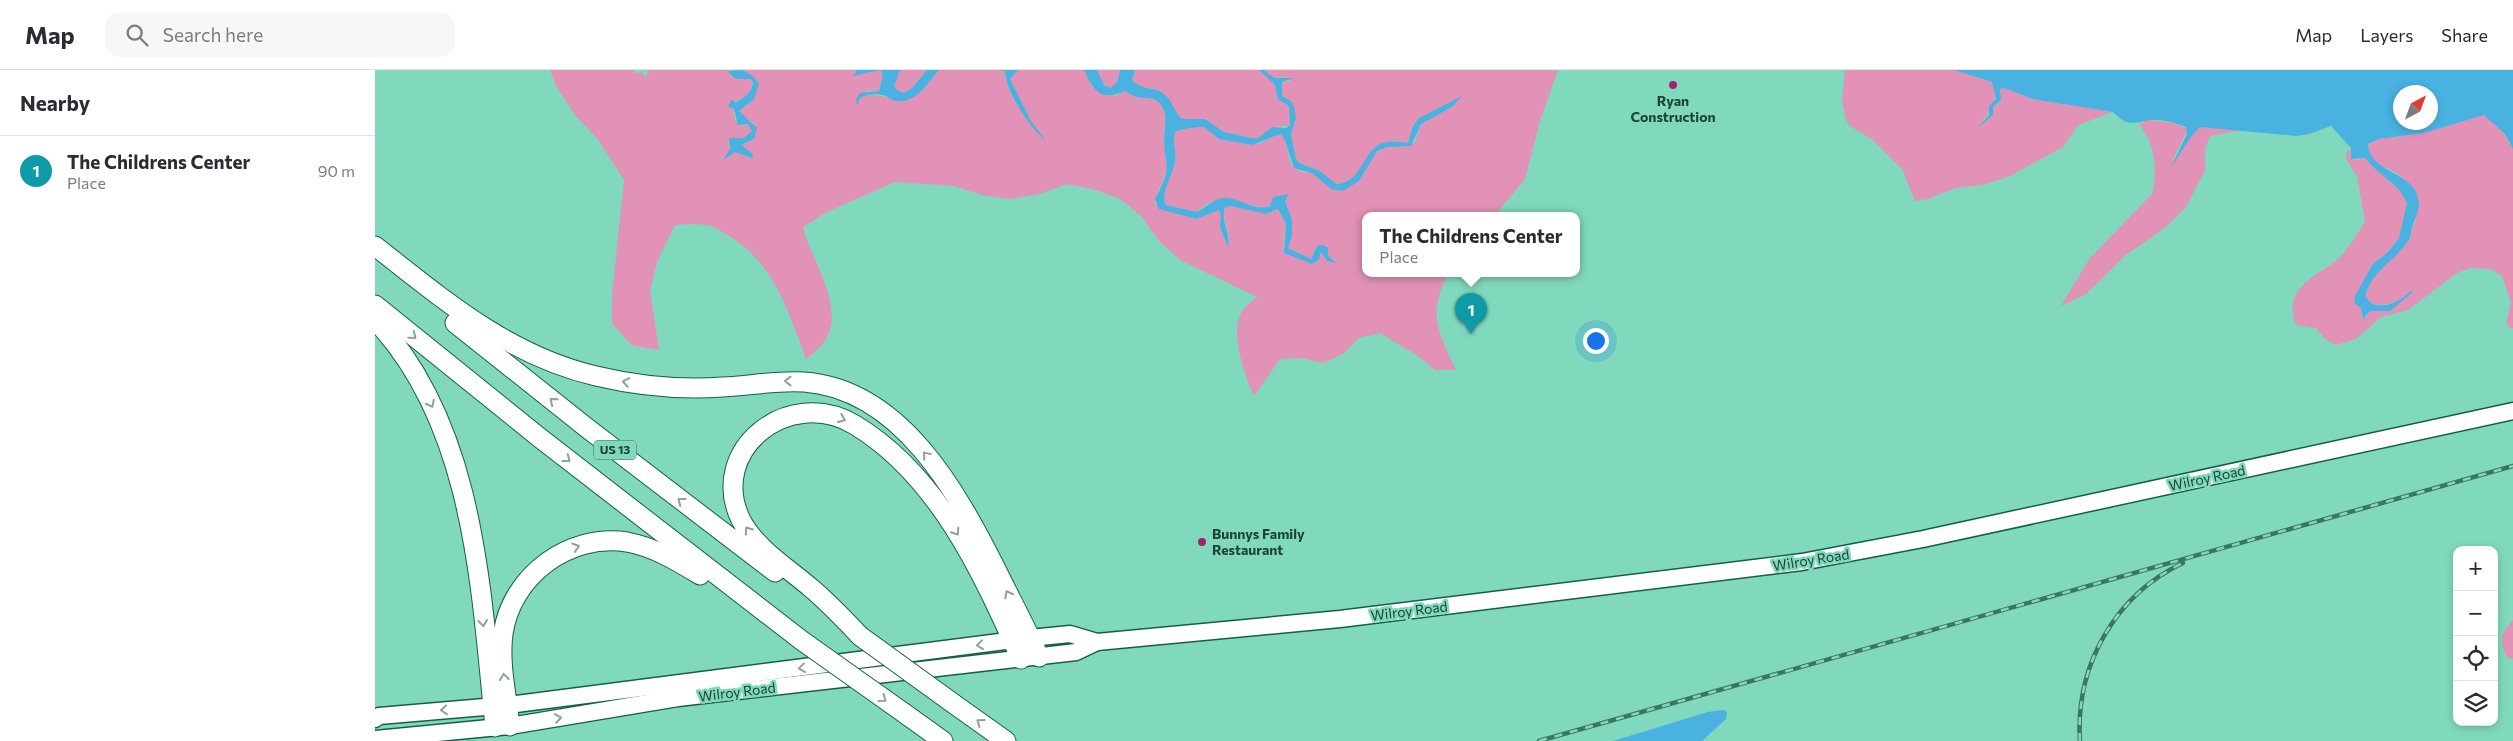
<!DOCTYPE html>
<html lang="en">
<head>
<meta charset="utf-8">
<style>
  body { margin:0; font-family:Commissioner,sans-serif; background:#f7f7f7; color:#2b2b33 }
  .controls { position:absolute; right:15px; bottom:15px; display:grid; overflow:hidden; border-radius:10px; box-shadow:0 2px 8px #0003 }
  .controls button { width:45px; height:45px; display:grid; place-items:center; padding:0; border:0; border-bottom:1px solid #e1e1e2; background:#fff; color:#2b2b33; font:25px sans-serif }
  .compass { position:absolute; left:2018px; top:15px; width:45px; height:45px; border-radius:50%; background:#fff; box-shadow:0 2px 8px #0003; rotate:41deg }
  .you { position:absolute; left:1220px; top:270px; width:18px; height:18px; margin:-12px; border:4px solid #fff; border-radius:50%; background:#1a73e8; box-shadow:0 0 0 8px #1a73e833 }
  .badge { display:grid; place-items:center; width:32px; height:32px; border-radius:50%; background:#a5216d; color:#fff; font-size:16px; font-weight:700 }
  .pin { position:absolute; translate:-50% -41px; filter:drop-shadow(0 1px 2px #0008) }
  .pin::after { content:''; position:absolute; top:26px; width:18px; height:15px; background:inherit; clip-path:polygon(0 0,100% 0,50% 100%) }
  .popup { position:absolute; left:987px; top:142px; width:218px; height:65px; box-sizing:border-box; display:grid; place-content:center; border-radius:10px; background:#fff; filter:drop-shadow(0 1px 4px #0005); font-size:16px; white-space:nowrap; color:#7c7c81 }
  .popup b { font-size:19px; color:#2b2b33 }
  .popup::after { content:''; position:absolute; left:50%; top:100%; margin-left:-10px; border:10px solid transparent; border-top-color:#fff }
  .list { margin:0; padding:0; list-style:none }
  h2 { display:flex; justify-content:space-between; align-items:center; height:65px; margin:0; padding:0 20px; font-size:21px }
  h2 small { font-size:16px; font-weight:400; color:#7c7c81 }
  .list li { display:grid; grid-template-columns:32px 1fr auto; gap:15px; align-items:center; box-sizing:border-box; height:70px; padding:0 20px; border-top:1px solid #e1e1e2 }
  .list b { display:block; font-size:19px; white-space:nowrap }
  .list p { margin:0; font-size:16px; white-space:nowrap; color:#7c7c81 }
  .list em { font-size:16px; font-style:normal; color:#7c7c81 }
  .icon { flex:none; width:28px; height:28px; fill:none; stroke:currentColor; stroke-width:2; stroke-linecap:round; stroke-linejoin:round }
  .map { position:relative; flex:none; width:2138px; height:671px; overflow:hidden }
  header { display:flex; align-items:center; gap:30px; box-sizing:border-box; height:70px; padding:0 25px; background:#fff; border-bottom:1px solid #e1e1e2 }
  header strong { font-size:24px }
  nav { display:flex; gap:28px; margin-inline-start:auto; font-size:18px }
  .search { width:350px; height:45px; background:#f7f7f7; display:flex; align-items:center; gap:12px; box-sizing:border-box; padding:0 18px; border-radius:15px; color:#7c7c81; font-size:19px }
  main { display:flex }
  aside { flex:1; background:#fff }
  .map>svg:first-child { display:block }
  .green { fill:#e192b6 }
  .water { fill:#49b2e1; fill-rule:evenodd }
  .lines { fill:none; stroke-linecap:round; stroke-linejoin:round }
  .primary-casing { stroke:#145e4b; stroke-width:19 }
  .highway-casing { stroke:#145e4b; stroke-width:21 }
  .primary { stroke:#fff; stroke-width:16 }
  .highway { stroke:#fff; stroke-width:19 }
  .rail-casing { stroke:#3d7462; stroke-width:4.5 }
  .rail { stroke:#80d9bc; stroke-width:2.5; stroke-dasharray:8; stroke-linecap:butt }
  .highway-bridge-casing { stroke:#145e4b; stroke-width:21; stroke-linecap:butt }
  .highway-bridge { stroke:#fff; stroke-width:19 }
  .oneway { stroke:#8ea19b }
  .poi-dot { fill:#a5216d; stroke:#80d9bc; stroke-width:2 }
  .labels { text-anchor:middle; stroke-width:5; stroke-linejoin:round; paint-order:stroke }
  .shield { fill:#80d9bc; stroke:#3b705f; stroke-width:1 }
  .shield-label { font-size:12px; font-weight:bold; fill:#1d4337 }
  .poi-label { font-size:14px; font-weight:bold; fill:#1d4337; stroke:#80d9bc }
  .street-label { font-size:14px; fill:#1d4337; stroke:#80d9bc }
</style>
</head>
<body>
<header>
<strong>Map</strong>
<div class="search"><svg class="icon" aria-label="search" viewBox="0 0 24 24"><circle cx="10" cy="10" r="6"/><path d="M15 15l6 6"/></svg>Search here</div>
<nav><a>Map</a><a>Layers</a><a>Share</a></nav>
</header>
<main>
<aside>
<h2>Nearby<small></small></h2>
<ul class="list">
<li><span class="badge" style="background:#0f9aa8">1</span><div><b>The Childrens Center</b><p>Place</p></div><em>90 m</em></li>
</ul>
</aside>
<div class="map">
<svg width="2138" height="671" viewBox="0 0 2138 671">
  <rect width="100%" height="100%" fill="#80d9bc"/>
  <g class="green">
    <path d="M175 0H258L260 3 268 2 269 7 274 3 272 0H353L356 6 375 9 378 12 374 24 359 33 357 30 360 50 366 56 373 54 377 61 369 68 353 72 355 79 349 88 360 82 377 88V84L366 75 379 69 378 53 367 46 364 41 379 29 378 6 368 0H482L479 3 505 0 508 4 504 21H491L485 28C497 22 510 26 522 31L548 20 564 0H625L630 1C630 25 654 52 669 69L656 51 634 9 643 0H709L718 18 740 26 750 21 761 27 779 29C798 40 787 58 789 75 790 86 793 94 790 105 788 115 779 124 780 134L821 149 844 140 846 145 845 157 853 176C857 163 846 151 850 137L856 136 891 144 903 139 911 154 908 179 937 194 946 181 952 191 962 192 953 186V178L942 176 936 189 913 178 917 149 910 131 914 125 889 138 849 128 832 134 821 142 791 135C785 125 797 105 800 93 802 83 797 72 800 62 805 59 823 57 829 57L844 69 883 74 905 64 909 68 916 94 924 101 937 103 956 119 984 111C992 99 998 79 1013 77 1024 75 1030 78 1040 72L1046 54 1077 37 1086 27 1044 48 1038 56 1033 73C1027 72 1019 71 1013 72 987 77 991 112 960 114L945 101 924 93 921 89 916 64 921 48 916 31 907 26V12L916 11 909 7 896 8 889 0H1183L1165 51 1150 109 1120 145H991V203H1072C1069 213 1063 226 1062 237 1059 258 1072 281 1081 300H1060L1043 286 1005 263 984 268 968 284 948 293 927 288 905 289 879 326C870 306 853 260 868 240 871 235 878 231 882 227L805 190 784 171 767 147 745 129 721 120 692 114 665 124 635 129 607 125 579 116 520 112 452 142 428 157C435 189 474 241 448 273 444 279 437 284 431 289 414 243 398 190 352 165 347 162 340 157 335 156 324 153 311 155 300 155L282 192 275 220 284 280 256 275 237 253V225L249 110 224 71 200 45 181 16Z"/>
    <polygon points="525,0 552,0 537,18 528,23 522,20 519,16"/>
    <polygon points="722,0 745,0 740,16 736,18 729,15"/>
    <path d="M760 0H884L900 15 903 29 914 36 915 55 897 58 883 68H877L849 62 830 49H807C797 40 796 27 783 21 771 15 770 22 757 10Z"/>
    <path d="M1470 0H1579L1617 12C1626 27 1616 43 1604 53L1618 45V37L1626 30 1625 19 1629 18 1657 29 1738 42 1703 55 1688 77 1633 107 1607 115 1580 118 1553 129 1540 131 1527 99 1498 70 1475 56 1471 50 1467 31Z"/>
    <path d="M2104 45C2120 45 2131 67 2138 79V258H2134L2131 252 2136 233 2127 206 2115 199 2095 198 2082 203 2033 240 2006 247 1981 269 1961 275 1949 268 1941 258 1921 255C1906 213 1946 207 1968 184 1976 175 1983 162 1990 152L1982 106 1971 89 1972 82 1976 78 1975 86 1980 90 1990 88C2003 105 2024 113 2032 133L2024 168 2014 181 1997 195 1986 238 1987 248 1991 247 1995 241H2015L2036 221C2023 232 2014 237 1997 234L1990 226 1995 212 2003 200 2025 181 2035 167 2044 136C2039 127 2035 115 2028 108 2017 96 1995 100 1993 74L2004 69 2049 63Z"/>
    <path d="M1774 50 1798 53 1813 59 1797 92C1809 80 1813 68 1824 57L1868 60 1835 66 1830 78V100L1811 137 1791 157 1751 185 1711 224 1686 236 1715 188 1777 124C1783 100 1780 73 1764 54Z"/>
    <path d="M2138 550V589L2132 588C2125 568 2124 566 2138 550Z"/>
  </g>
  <g class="water">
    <path d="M368 0 378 6 384 14 379 29 364 41 382 58 379 69 366 75 378 84 377 88 360 82 348 90 355 79 354 68H369L377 61 373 54 363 55 359 39 353 36 357 29 360 33C369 27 377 24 378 12L375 9C364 9 358 10 353 1Z"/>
    <path d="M482 0H525L519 16 522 20 528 23 537 18 552 0H564C554 12 540 34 522 31 518 31 514 28 511 26 504 23 491 24 485 28L482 36 481 29 485 23 504 21 508 4 505 0 478 6Z"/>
    <path d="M625 0H643L635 9 656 51 671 71C655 58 630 21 630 1Z"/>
    <path d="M709 0H722L729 15 736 18 742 12 745 0H760L757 10C771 23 779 15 790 25 798 31 799 42 807 49H830L849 62 877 68H883L897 57 911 58 915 55 914 36 903 29 900 15 884 0H889L899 8H919L907 12V26L916 31 919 37 921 48 916 64 921 89 924 93 945 101 961 114C991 112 986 75 1013 72 1019 71 1026 72 1033 73L1038 56 1044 48 1087 26 1077 37 1046 54 1036 76 1012 77 1002 81 984 111 968 121 956 119 937 103 919 98 909 68 905 64 877 75 844 69 829 57C823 57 805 59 800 62 797 72 802 83 800 93 797 105 785 125 791 135L821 142C831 138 839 128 849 128 865 127 880 142 895 136L898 127 914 124 910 131 917 149V166L913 178 936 189 942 176 948 175 953 178V186L962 193 952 191 946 182 944 190 937 194 909 183 911 154 903 139 891 144 856 136 850 137C845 151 856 163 853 177L845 157 846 145 844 140 821 149 784 139 780 129C784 121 789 112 791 104 793 92 789 83 789 72 789 56 796 39 779 29L761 27 750 21C725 32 719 21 709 0Z"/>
    <path d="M1579 0H2138V79L2130 64 2109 45 2049 63 2004 69 1993 74C1995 106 2044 100 2044 135 2044 141 2040 148 2038 154 2036 159 2037 164 2034 169 2020 193 2000 196 1990 226L1997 234C2014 238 2023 232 2036 221L2038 222 2015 241H1995L1988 249 1986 238 1979 233 1980 226 1997 195 2014 181 2024 168 2032 133C2024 113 2003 105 1990 88L1976 89V78L1956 56 1934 64 1922 66 1825 57C1813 68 1806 84 1796 97L1812 64 1811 57C1799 53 1787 49 1775 50 1756 53 1753 57 1738 42L1657 29 1629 18 1625 19 1626 30 1618 37V45L1603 57 1614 45V36L1621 29 1617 12ZM2026 22H2056V52H2026Z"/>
    <polygon points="1349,640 1352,642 1351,649 1327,671 1238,671 1333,642"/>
  </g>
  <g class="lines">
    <defs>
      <g id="primary">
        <polyline points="0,649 4,646 133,635 655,568 695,564 722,572"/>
        <polyline points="0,669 135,656 303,628 701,582 722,572 965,549 1427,492 1548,469 2138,341"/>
      </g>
      <g id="highway">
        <path d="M0 176C69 230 134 286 221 306 263 316 306 320 348 317 375 316 401 310 429 312 526 319 582 422 621 499 635 528 651 557 664 587"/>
        <polyline points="0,235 165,368 426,570"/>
        <path d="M0 250C100 355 106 521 120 657"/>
        <polyline points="80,253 212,358 400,502"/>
        <path d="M485 566C469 549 454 533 436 518 413 498 381 479 366 450 332 381 413 315 480 355 564 406 607 503 646 589"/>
        <polyline points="579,634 631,671"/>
        <polyline points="529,643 568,671"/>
        <path d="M135 656C132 626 124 594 128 564 136 506 194 463 252 472 279 477 302 491 325 505"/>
      </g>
    </defs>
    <use href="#primary" class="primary-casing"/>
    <use href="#highway" class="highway-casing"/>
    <use href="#primary" class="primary"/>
    <use href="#highway" class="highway"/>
    <defs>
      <g id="rail">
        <polyline points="1164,671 2138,396"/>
        <path d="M1705 671C1700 596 1740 525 1808 493"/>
      </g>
    </defs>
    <use href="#rail" class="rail-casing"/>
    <use href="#rail" class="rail"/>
    <defs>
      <g id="highway-bridge">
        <polyline points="485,566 579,634"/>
        <polyline points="426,570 529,643"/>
      </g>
    </defs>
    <use href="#highway-bridge" class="highway-bridge-casing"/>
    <use href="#highway-bridge" class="highway-bridge"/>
  </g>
  <defs><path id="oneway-chevron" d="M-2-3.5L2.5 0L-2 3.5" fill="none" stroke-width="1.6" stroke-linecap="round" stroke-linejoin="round" transform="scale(1.25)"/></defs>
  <g class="oneway">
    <use href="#oneway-chevron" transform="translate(38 266) rotate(39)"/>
    <use href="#oneway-chevron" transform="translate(413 311) rotate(-180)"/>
    <use href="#oneway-chevron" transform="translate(251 312) rotate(-170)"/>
    <use href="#oneway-chevron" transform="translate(178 331) rotate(-141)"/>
    <use href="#oneway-chevron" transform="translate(56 334) rotate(63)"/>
    <use href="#oneway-chevron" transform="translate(467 349) rotate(23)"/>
    <use href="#oneway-chevron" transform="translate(551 385) rotate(-130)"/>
    <use href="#oneway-chevron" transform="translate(192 389) rotate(38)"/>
    <use href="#oneway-chevron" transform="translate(306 431) rotate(-142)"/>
    <use href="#oneway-chevron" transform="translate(373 460) rotate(-126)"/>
    <use href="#oneway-chevron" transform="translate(581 462) rotate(57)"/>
    <use href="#oneway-chevron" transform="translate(201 477) rotate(-18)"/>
    <use href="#oneway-chevron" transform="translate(633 524) rotate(-117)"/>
    <use href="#oneway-chevron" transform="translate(108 553) rotate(83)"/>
    <use href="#oneway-chevron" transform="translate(605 575) rotate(173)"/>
    <use href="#oneway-chevron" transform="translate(427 598) rotate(173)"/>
    <use href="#oneway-chevron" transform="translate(129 607) rotate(-97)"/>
    <use href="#oneway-chevron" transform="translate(508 629) rotate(36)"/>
    <use href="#oneway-chevron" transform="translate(69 640) rotate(175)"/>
    <use href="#oneway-chevron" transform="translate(183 648) rotate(-9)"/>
    <use href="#oneway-chevron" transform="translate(605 652) rotate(-144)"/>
  </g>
  <g class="poi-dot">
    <circle cx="1298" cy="15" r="5"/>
    <circle cx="827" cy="472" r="5"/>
  </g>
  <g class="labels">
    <rect class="shield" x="219" y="370.5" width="42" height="19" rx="4"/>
    <g class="shield-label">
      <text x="240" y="384">US 13</text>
    </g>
    <g class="poi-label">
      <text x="1298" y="36">Ryan<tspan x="1298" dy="16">Construction</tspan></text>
      <text x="837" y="469" text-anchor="start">Bunnys Family<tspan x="837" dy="16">Restaurant</tspan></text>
    </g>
    <g class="street-label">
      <text transform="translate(1832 408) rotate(-12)" y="5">Wilroy Road</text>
      <text transform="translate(1436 490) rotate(-9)" y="5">Wilroy Road</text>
      <text transform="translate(1034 541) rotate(-7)" y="5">Wilroy Road</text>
      <text transform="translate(362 622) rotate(-7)" y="5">Wilroy Road</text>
    </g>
  </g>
</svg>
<div class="controls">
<button>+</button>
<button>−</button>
<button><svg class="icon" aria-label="locate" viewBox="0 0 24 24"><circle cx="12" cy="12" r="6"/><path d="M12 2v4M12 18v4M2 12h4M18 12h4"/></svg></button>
<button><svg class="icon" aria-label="layers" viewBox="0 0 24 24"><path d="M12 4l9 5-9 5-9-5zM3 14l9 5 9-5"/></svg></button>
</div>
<svg class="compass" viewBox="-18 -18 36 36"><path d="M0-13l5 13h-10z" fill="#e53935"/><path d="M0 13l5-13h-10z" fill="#7c7c81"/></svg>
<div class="you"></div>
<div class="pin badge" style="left:1096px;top:264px;background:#0f9aa8">1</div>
<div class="popup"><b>The Childrens Center</b>Place</div>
</div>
</main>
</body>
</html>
